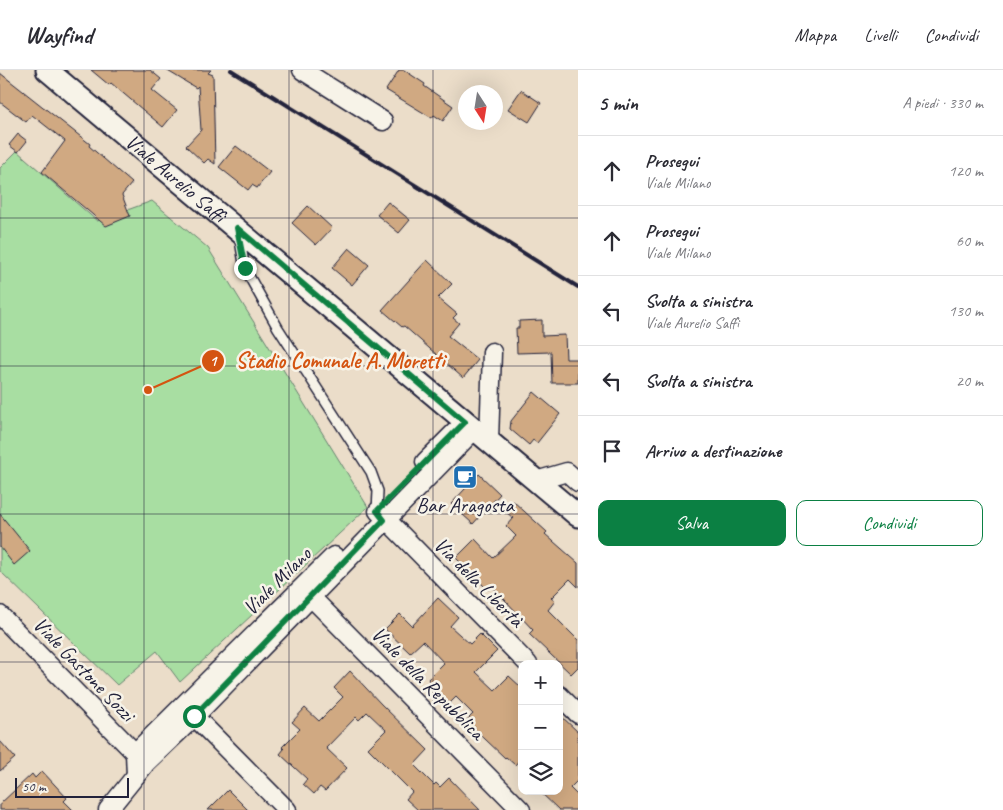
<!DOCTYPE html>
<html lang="it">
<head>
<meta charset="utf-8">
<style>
  body { margin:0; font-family:Caveat,sans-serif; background:#f7f7f7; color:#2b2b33 }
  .controls { position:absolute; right:15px; bottom:15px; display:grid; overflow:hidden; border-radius:10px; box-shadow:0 5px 20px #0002 }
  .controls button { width:45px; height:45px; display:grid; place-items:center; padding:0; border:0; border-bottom:1px solid #e1e1e2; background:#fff; color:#2b2b33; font:25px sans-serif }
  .compass { position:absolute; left:458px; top:15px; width:45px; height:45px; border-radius:50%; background:#fff; box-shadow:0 5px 20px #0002; rotate:168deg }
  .scale { position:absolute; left:15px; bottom:12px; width:114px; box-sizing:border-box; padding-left:5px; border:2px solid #22223b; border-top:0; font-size:14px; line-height:18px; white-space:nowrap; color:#22223b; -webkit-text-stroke:4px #f7f3e8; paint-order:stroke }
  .stop { position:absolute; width:15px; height:15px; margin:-11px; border:4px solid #0b8043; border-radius:50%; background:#fff }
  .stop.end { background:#0b8043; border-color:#fff; box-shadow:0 1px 5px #0008 }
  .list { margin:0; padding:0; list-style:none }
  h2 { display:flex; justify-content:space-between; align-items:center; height:65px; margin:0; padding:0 20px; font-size:21px }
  h2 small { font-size:16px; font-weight:400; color:#7c7c81 }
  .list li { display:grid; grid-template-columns:32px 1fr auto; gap:15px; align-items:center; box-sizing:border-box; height:70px; padding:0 20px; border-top:1px solid #e1e1e2 }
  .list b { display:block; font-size:19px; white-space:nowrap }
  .list p { margin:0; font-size:16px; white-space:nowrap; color:#7c7c81 }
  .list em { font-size:16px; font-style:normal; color:#7c7c81 }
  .actions { display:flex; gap:10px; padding:15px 20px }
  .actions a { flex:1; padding:11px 0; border:1px solid #0b8043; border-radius:10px; text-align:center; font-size:18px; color:#0b8043 }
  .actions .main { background:#0b8043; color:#fff }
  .icon { flex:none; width:28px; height:28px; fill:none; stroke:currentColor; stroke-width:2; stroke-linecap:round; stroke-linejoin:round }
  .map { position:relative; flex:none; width:578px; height:740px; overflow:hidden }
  header { display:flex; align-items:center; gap:30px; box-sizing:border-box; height:70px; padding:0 25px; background:#fff; border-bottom:1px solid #e1e1e2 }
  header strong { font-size:24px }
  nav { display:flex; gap:28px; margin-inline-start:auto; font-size:18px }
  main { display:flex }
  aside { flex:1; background:#fff }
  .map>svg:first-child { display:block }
  .green { fill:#a8dea2; stroke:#65806e }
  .building { fill:#d0a982; stroke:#22223b }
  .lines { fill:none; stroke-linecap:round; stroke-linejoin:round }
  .service-casing { stroke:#22223b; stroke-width:12 }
  .minor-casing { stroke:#22223b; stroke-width:21 }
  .tertiary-casing { stroke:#22223b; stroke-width:25 }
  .service { stroke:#f7f3e8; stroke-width:9 }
  .minor { stroke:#f7f3e8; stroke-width:18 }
  .tertiary { stroke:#f7f3e8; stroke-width:21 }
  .rail { stroke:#22223b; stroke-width:4 }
  .route { stroke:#0b8043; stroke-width:6 }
  .grid { fill:none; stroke:#22223b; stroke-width:1; stroke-opacity:0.55 }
  .labels { text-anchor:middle; stroke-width:5; stroke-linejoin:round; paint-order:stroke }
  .street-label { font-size:21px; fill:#22223b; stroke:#f7f3e8 }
  .poi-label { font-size:21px; fill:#22223b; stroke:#f7f3e8 }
  .leader { fill:none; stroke:#d45411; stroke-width:2 }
  .callout-dot { fill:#d45411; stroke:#f7f3e8; stroke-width:2 }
  .mark-label { font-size:15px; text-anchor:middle; font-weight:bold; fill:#fff }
  .callout-label { font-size:22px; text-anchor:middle; font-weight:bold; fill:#d45411; stroke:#f7f3e8; stroke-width:5; stroke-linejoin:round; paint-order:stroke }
</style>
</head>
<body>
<header>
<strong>Wayfind</strong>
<nav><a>Mappa</a><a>Livelli</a><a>Condividi</a></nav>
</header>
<main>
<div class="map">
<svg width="578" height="740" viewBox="0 0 578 740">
  <rect width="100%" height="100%" fill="#ebddc9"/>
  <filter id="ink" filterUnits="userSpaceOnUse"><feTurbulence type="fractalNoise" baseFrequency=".02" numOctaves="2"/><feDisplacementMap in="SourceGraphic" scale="10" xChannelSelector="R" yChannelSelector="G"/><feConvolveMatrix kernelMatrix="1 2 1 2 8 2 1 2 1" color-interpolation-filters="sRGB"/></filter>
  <g filter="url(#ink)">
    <polygon class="green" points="17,81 97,151 152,131 208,178 368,437 180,612 157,581 117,615 0,501 0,98"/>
    <g class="building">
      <polygon points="91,0 150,0 161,9 152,20 177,40 163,57 111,13 109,15"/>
      <polygon points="166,0 211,0 208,3 213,5 215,94 208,89 204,93 186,76 201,60 198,16 196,18"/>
      <polygon points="399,0 404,0 425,14 424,16 453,36 443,51 434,45 432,48 386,20"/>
      <polygon points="0,3 90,74 89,76 132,113 122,125 130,146 106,156 42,102 65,71 32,45 26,52 0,32"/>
      <polygon points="521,20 541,33 529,52 508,39"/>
      <polygon points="18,64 27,71 18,82 9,75"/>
      <polygon points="236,76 270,102 257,118 252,115 248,120 219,97"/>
      <polygon points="388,132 410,150 399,163 377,145"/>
      <polygon points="308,136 332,158 316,175 292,153"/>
      <polygon points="349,178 369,195 352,215 332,198"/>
      <polygon points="427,190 452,214 438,228 457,244 453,248 459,253 448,266 478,290 463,308 404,256 402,257 382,240"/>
      <polygon points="542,250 542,266 565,265 566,289 578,289 578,313 552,313 551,282 517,283 516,258 519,258 519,251"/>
      <polygon points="534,322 560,344 537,373 533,370 529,375 510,359 511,351"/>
      <polygon points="479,404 500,424 473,454 451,434"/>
      <polygon points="513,431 547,462 545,464 578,493 578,517 570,509 551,528 555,531 548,540 578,570 578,597 571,604 529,564 533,560 492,516 488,520 456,488 475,469 493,488 516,466 506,456 513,448 505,441"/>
      <polygon points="0,444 30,481 14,495 0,477"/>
      <polygon points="438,528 458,547 450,556 470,574 480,564 497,581 476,602 495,620 509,606 522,618 522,687 515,695 506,687 505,688 466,651 473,644 456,627 449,634 428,609 444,593 423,571 410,583 385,559 400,544 412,556"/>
      <polygon points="350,601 381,634 428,680 414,695 434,715 436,713 440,717 449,708 480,740 418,740 406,729 412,722 368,678 386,660 367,642 359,650 356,647 326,678 347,698 325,721 320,717 314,724 303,714 307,709 280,684 284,679 282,677 300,659 292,652 305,638 319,651 343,627 334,618"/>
      <polygon points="559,644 578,662 578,710 570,718 578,726 578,740 559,740 539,721 559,721"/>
      <polygon points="0,671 15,688 0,701"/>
      <polygon points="42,701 67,728 64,731 73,740 0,740 0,734 32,704 35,708"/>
      <polygon points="228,720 248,740 208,740"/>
    </g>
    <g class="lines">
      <defs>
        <polyline id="service" points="239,165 245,199 278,258 371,402 378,421 377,441"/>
        <g id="minor">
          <polyline points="302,0 383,51"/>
          <polyline points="489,370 492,282"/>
          <polyline points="425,392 465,352"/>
          <polyline points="536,411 567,402 578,412"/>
          <polyline points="378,441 528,594"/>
          <polyline points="303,522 311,527 521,740"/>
          <polyline points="0,545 135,683"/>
          <polyline points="559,625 578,644"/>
          <polyline points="187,639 287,740"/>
          <polyline points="136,705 135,683 334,486"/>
          <polyline points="108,740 146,693 194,647 475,359"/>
        </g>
        <g id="tertiary">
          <path id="s1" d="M47 0 578 446"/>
        </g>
      </defs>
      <use href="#service" class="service-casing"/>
      <use href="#minor" class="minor-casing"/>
      <use href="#tertiary" class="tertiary-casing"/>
      <use href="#service" class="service"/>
      <use href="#minor" class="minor"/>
      <use href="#tertiary" class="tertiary"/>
      <polyline class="rail" points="231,0 578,217"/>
    </g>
  </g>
  <g class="lines" filter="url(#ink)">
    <polyline class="route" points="194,646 384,450 377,441 465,352 237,158 245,198"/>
  </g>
  <path class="grid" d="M144 0V740M289 0V740M433 0V740M0 148H578M0 296H578M0 444H578M0 592H578"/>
  <defs>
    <symbol id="cafe-square" viewBox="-11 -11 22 22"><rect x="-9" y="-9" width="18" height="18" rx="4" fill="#1f6fb2" stroke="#f7f3e8"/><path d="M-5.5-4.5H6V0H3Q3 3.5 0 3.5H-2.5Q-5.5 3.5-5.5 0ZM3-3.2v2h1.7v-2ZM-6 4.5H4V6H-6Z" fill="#fff"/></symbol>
  </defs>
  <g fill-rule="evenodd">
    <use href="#cafe-square" x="451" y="393" width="28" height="28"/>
  </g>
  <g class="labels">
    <g class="street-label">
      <text dy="7" stroke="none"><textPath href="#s1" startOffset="168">Viale Aurelio Saffi</textPath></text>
      <text transform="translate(277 511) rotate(-45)" y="7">Viale Milano</text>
      <text transform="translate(479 512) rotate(45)" y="7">Via della Libertà</text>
      <text transform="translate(84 599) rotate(46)" y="7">Viale Gastone Sozzi</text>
      <text transform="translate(428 613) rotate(45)" y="7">Viale della Repubblica</text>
    </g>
    <g class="poi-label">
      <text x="465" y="442">Bar Aragosta</text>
    </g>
  </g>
  <path class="leader" d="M148 320L213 291"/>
  <g class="callout-dot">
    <circle cx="148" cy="320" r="5"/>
    <circle cx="213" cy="291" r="12"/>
  </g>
  <g class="mark-label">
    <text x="213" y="296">1</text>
  </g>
  <g class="callout-label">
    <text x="340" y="298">Stadio Comunale A. Moretti</text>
  </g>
</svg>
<div class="controls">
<button>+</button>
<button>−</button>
<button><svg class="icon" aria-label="layers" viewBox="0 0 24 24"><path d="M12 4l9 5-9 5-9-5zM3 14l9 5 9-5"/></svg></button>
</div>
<svg class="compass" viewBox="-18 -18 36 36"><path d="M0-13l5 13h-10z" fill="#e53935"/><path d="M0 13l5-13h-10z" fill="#7c7c81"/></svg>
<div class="scale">50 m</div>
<div class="stop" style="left:194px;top:646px"></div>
<div class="stop end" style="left:245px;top:198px"></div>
</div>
<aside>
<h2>5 min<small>A piedi · 330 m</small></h2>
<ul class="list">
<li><svg class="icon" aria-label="ahead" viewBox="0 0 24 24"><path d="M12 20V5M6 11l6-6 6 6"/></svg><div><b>Prosegui</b><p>Viale Milano</p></div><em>120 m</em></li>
<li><svg class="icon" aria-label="ahead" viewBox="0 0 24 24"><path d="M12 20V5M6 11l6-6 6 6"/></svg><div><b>Prosegui</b><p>Viale Milano</p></div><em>60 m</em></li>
<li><svg class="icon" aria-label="left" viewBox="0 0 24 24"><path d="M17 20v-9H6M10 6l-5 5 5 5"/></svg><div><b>Svolta a sinistra</b><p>Viale Aurelio Saffi</p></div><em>130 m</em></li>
<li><svg class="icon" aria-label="left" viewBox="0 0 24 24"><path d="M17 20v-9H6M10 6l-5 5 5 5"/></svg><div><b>Svolta a sinistra</b></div><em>20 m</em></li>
<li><svg class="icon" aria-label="arrive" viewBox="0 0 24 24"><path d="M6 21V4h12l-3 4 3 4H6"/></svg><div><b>Arrivo a destinazione</b></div></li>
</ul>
<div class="actions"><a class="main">Salva</a><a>Condividi</a></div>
</aside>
</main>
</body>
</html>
